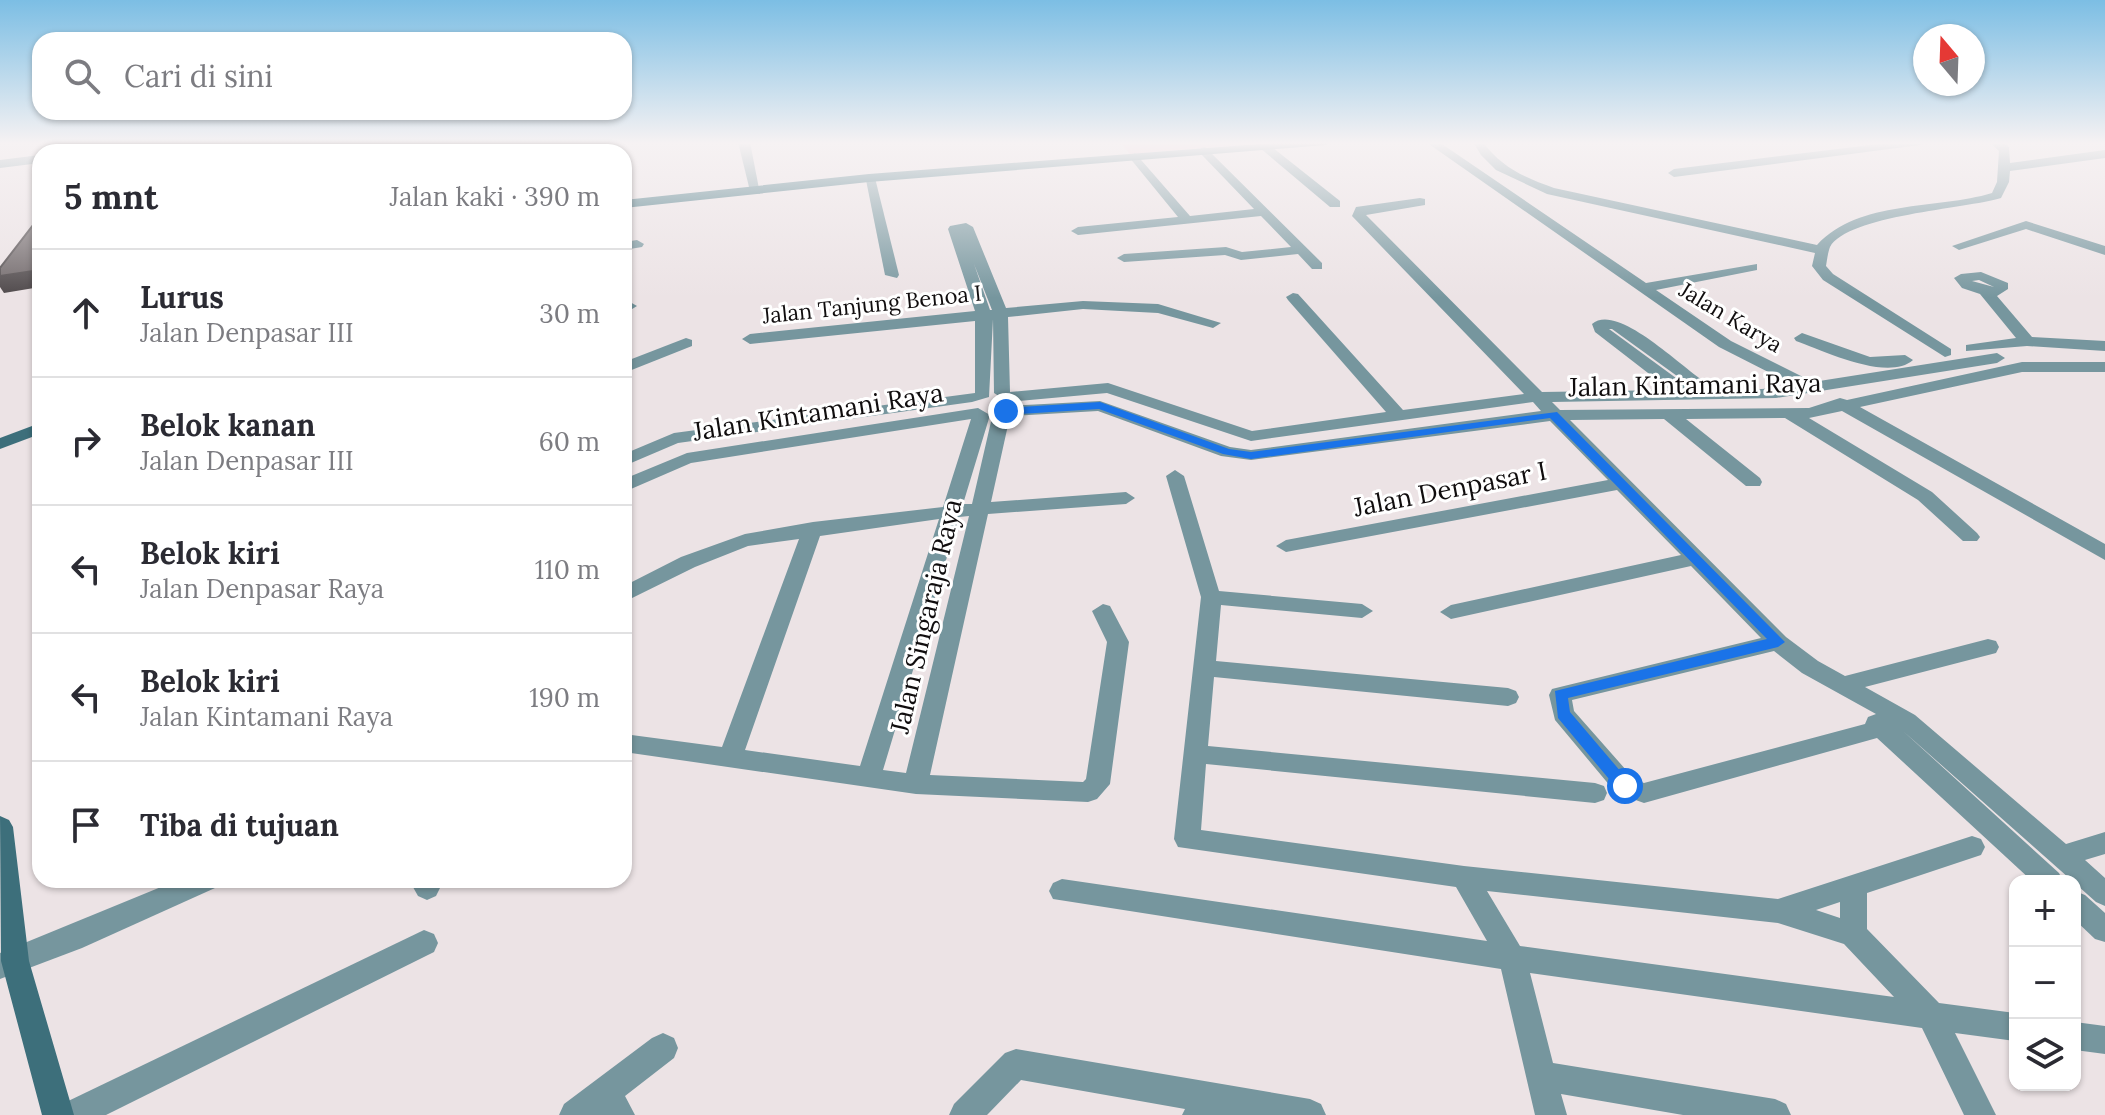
<!DOCTYPE html>
<html lang="id">
<head>
<meta charset="utf-8">
<style>
  body { margin:0; font-family:Lora,serif; background:#f7f7f7; color:#2b2b33 }
  .controls { position:absolute; right:24px; bottom:24px; display:grid; overflow:hidden; border-radius:16px; box-shadow:0 2px 6px #0004 }
  .controls button { width:72px; height:72px; display:grid; place-items:center; padding:0; border:0; border-bottom:2px solid #e1e1e2; background:#fff; color:#2b2b33; font:40px sans-serif }
  .compass { position:absolute; left:1913px; top:24px; width:72px; height:72px; border-radius:50%; background:#fff; box-shadow:0 2px 6px #0004; rotate:341deg }
  .stop { position:absolute; width:24px; height:24px; margin:-18px; border:6px solid #1a73e8; border-radius:50%; background:#fff }
  .stop.end { background:#1a73e8; border-color:#fff; box-shadow:0 2px 8px #0008 }
  .list { margin:0; padding:0; list-style:none }
  h2 { display:flex; justify-content:space-between; align-items:center; height:104px; margin:0; padding:0 32px; font-size:34px }
  h2 small { font-size:26px; font-weight:400; color:#7c7c81 }
  .list li { display:grid; grid-template-columns:52px 1fr auto; gap:24px; align-items:center; box-sizing:border-box; height:128px; padding:0 32px; border-top:2px solid #e1e1e2 }
  .list b { display:block; font-size:30px; white-space:nowrap }
  .list p { margin:0; font-size:26px; white-space:nowrap; color:#7c7c81 }
  .list em { font-size:26px; font-style:normal; color:#7c7c81 }
  .icon { flex:none; width:44px; height:44px; fill:none; stroke:currentColor; stroke-width:2; stroke-linecap:round; stroke-linejoin:round }
  .map { position:relative; flex:none; width:2105px; height:1115px; overflow:hidden }
  .search { position:absolute; background:#fff; box-shadow:0 2px 6px #0004; left:32px; top:32px; width:600px; height:88px; display:flex; align-items:center; gap:20px; box-sizing:border-box; padding:0 28px; border-radius:24px; color:#7c7c81; font-size:30px }
  .panel { position:absolute; background:#fff; box-shadow:0 2px 6px #0004; left:32px; top:144px; width:600px; height:744px; border-radius:24px }
  .map>svg:first-child { display:block }
  .green { fill:#f2b9c8 }
  .lines { fill:none; stroke-linecap:round; stroke-linejoin:round }
  .street { fill:#76969e; fill-rule:evenodd }
  .secondary { fill:#3d6f7b; fill-rule:evenodd }
  .shaded-wall { fill:#4e484a }
  .building { fill:#6f6769; stroke:#4e484a; stroke-width:2 }
  .route { fill:#1a73e8 }
  .labels { text-anchor:middle; stroke-width:6; stroke-linejoin:round; paint-order:stroke }
  .far-street-label { font-size:22px; fill:#100d0e; stroke:#fff }
  .street-label { font-size:26px; fill:#100d0e; stroke:#fff }
</style>
</head>
<body>
<div class="map">
<svg width="2105" height="1115" viewBox="0 0 2105 1115">
  <rect width="100%" height="100%" fill="#ece3e5"/>
  <polygon class="green" points="1120,142 1275,142 1130,154"/>
  <g class="lines">
    <g class="street">
      <polygon points="131,142 157,142 109,152 80,152"/>
      <polygon points="331,142 343,142 338,152 326,152"/>
      <polygon points="426,142 438,142 434,152 422,152"/>
      <polygon points="738,142 750,142 760,194 750,191"/>
      <path d="M1426 142H1439L1646 283 1757 264V270L1656 290 1731 341 1813 382 1997 353 2005 358 1997 363 1776 398 1552 402 1560 410 1809 408 1840 398 1847 400 2022 362H2105V372H2022L1860 407 2105 544V560L1842 411 1809 418 1932 492 1977 533 1980 537 1977 541H1963L1918 500 1785 418 1686 419 1760 478 1762 482 1760 486H1746L1664 419 1570 420 1786 637 1818 661 1845 676 1988 639 1996 641 1999 647 1996 653 1865 687 1915 715 2066 844 2105 832V854L2085 860 2105 878V906L2096 902 1903 731 2059 873 2063 881H2032L1877 738 1644 803 1616 793 1555 720 1549 695 1552 689 1560 687 1761 638 1691 566 1451 619 1440 612 1451 605 1681 555 1617 490 1286 552 1276 546 1286 540 1608 480 1550 421 1251 460 1221 456 1098 411 1010 416 991 502 1126 492 1135 498 1126 504 988 514 930 775 1083 782 1086 779 1107 642 1092 611 1103 604 1110 606 1129 642 1110 784 1097 799 1088 802 916 794 624 752V734L722 747 799 539 748 546 695 567 624 602V586L681 557 745 534 813 522 943 507 971 419 691 463 624 492V479L687 453 978 408 990 415 963 504H972L993 413 1006 406 1100 401 1230 447 1251 450 1541 411 1533 402 1251 441 1107 393 1008 402 994 393 993 319 989 397 972 402 678 443 624 466V454L674 433 975 393V321L750 344 742 339 750 334 975 311 948 229 950 226 966 223 973 227 1006 308 1083 301 1158 304 1221 323 1213 328 1158 313 1083 309 1008 317 1010 392 1108 383 1252 431 1386 412 1288 300 1286 297 1293 293 1298 294 1403 410 1524 394 1352 216 1356 207 1420 198 1425 199V205L1366 215 1542 392 1670 390 1595 332 1592 324C1619 301 1687 374 1713 387 1727 394 1777 388 1794 385L1719 347ZM974 264 992 310H990ZM1609 329H1612L1695 389H1691ZM969 516 906 773 883 770 959 517ZM939 519 860 766 745 750 820 536ZM1774 651 1802 673 1876 714 1868 717 1865 724 1644 783 1634 779 1574 711 1572 700Z"/>
      <path d="M1473 142H1483C1501 167 1525 178 1554 188L1817 245C1860 199 1936 210 1992 193L1997 182 1999 151 1989 142H2002L2009 147 2010 163 2105 150V158L2010 171 2009 182 2001 198C1965 209 1848 215 1830 247 1828 252 1827 260 1826 266L1833 274 1951 349V355L1945 357 1823 280 1812 266 1815 253 1547 194 1496 170 1481 155Z"/>
      <polygon points="1895,142 1926,142 1920,145 1674,177 1668,173 1674,169"/>
      <polygon points="1260,144 1268,144 1340,201 1340,207 1330,207 1260,148"/>
      <polygon points="610,145 614,146 616,152 604,152"/>
      <polygon points="1205,147 1322,263 1322,269 1312,269 1298,254 1241,260 1225,255 1124,262 1117,258 1124,254 1226,247 1242,252 1291,247 1261,216 1078,235 1071,231 1078,227 1178,217 1129,157 1135,153 1190,216 1254,209 1201,154 1201,148"/>
      <polygon points="40,155 40,163 0,168 0,160"/>
      <polygon points="865,175 875,178 899,275 897,278 885,275"/>
      <polygon points="2026,221 2105,246 2105,255 2026,229 1959,250 1952,246"/>
      <polygon points="637,240 644,244 642,247 624,250 624,242"/>
      <path d="M1981 272 2008 283V289L1997 296 2032 337 2105 341V351L2027 346 1966 351V345L2016 338 1980 294 1962 288 1954 278 1961 274ZM1979 280 1994 287 1972 281Z"/>
      <polygon points="630,302 637,306 624,314 624,303"/>
      <path d="M1802 333 1870 357 1905 355 1913 360C1888 382 1824 351 1796 341L1794 338Z"/>
      <polygon points="686,338 692,340 692,346 624,373 624,362"/>
      <path d="M1175 470 1184 476 1219 591 1362 604 1373 611 1362 618 1221 605 1216 661 1508 688 1516 691 1519 697 1516 703 1508 706 1214 677 1208 746 1595 783 1604 786 1607 793 1604 800 1595 803 1206 764 1201 830 1464 866 1778 899 1972 836 1981 839 1985 847 1981 855 1867 893V929L1939 1003 2015 1013V1041L1955 1033 1996 1115H1964L1922 1028 1530 973 1553 1063 1775 1099 1786 1104 1791 1115H1683L1561 1094 1567 1115H1535L1501 969 1053 899 1049 891 1053 883 1062 879 1487 941 1456 887 1178 847 1174 839 1201 597 1166 476ZM1487 891 1778 923 1844 944 1894 997 1520 946ZM1840 902V918L1816 910Z"/>
      <polygon points="178,880 219,880 215,888 82,948 0,979 0,953"/>
      <polygon points="409,880 437,880 440,888 436,896 427,900 418,896"/>
      <polygon points="2075,891 2085,895 2105,913 2105,942 2095,939 2075,920"/>
      <polygon points="424,930 434,934 438,943 434,952 106,1115 57,1115 62,1104"/>
      <polygon points="2075,1022 2105,1026 2105,1054 2075,1050"/>
      <polygon points="663,1033 674,1038 678,1048 674,1058 625,1096 635,1115 559,1115 564,1104 652,1038"/>
      <polygon points="1016,1049 1310,1099 1321,1104 1326,1115 1182,1115 1185,1109 1021,1080 987,1115 949,1115 954,1104 1005,1053"/>
    </g>
    <g class="secondary">
      <polygon points="1286,142 1332,142 1326,145 869,182 624,208 624,200 869,174"/>
      <polygon points="40,423 40,434 0,449 0,438"/>
      <polygon points="0,816 9,820 13,827 29,961 74,1115 42,1115 1,961"/>
    </g>
  </g>
  <polygon class="shaded-wall" points="40,270 40,287 4,293 0,287 0,276"/>
  <polygon class="building" points="40,209 40,270 0,276 0,268 33,225 34,218"/>
  <linearGradient id="sky" x2="0" y2="1"><stop stop-color="#7cbee4"/><stop offset="0.48" stop-color="#f6f2f3"/><stop offset="1" stop-color="#f6f2f3" stop-opacity="0"/></linearGradient>
  <rect width="2105" height="298" fill="url(#sky)"/>
  <polygon class="route" points="1100,402 1229,449 1251,452 1557,412 1785,642 1778,647 1568,698 1570,712 1633,786 1631,791 1619,791 1558,718 1555,691 1767,639 1550,418 1251,459 1223,454 1099,409 1006,415 1000,411 1006,408"/>
  <g class="labels">
    <g class="far-street-label">
      <text transform="translate(872 304) rotate(-6)" y="8">Jalan Tanjung Benoa I</text>
      <text transform="translate(1731 317) rotate(31)" y="8">Jalan Karya</text>
    </g>
    <g class="street-label">
      <text transform="translate(1695 385) rotate(-1)" y="9">Jalan Kintamani Raya</text>
      <text transform="translate(818 412) rotate(-9)" y="9">Jalan Kintamani Raya</text>
      <text transform="translate(1450 489) rotate(-11)" y="9">Jalan Denpasar I</text>
      <text transform="translate(926 616) rotate(-77)" y="9">Jalan Singaraja Raya</text>
    </g>
  </g>
</svg>
<div class="controls">
<button>+</button>
<button>−</button>
<button><svg class="icon" aria-label="layers" viewBox="0 0 24 24"><path d="M12 4l9 5-9 5-9-5zM3 14l9 5 9-5"/></svg></button>
</div>
<svg class="compass" viewBox="-18 -18 36 36"><path d="M0-13l5 13h-10z" fill="#e53935"/><path d="M0 13l5-13h-10z" fill="#7c7c81"/></svg>
<div class="stop" style="left:1625px;top:786px"></div>
<div class="stop end" style="left:1006px;top:411px"></div>
<div class="search"><svg class="icon" aria-label="search" viewBox="0 0 24 24"><circle cx="10" cy="10" r="6"/><path d="M15 15l6 6"/></svg>Cari di sini</div>
<section class="panel">
<h2>5 mnt<small>Jalan kaki · 390 m</small></h2>
<ul class="list">
<li><svg class="icon" aria-label="ahead" viewBox="0 0 24 24"><path d="M12 20V5M6 11l6-6 6 6"/></svg><div><b>Lurus</b><p>Jalan Denpasar III</p></div><em>30 m</em></li>
<li><svg class="icon" aria-label="right" viewBox="0 0 24 24"><path d="M7 20v-9h11M14 6l5 5-5 5"/></svg><div><b>Belok kanan</b><p>Jalan Denpasar III</p></div><em>60 m</em></li>
<li><svg class="icon" aria-label="left" viewBox="0 0 24 24"><path d="M17 20v-9H6M10 6l-5 5 5 5"/></svg><div><b>Belok kiri</b><p>Jalan Denpasar Raya</p></div><em>110 m</em></li>
<li><svg class="icon" aria-label="left" viewBox="0 0 24 24"><path d="M17 20v-9H6M10 6l-5 5 5 5"/></svg><div><b>Belok kiri</b><p>Jalan Kintamani Raya</p></div><em>190 m</em></li>
<li><svg class="icon" aria-label="arrive" viewBox="0 0 24 24"><path d="M6 21V4h12l-3 4 3 4H6"/></svg><div><b>Tiba di tujuan</b></div></li>
</ul>
</section>
</div>
</body>
</html>
